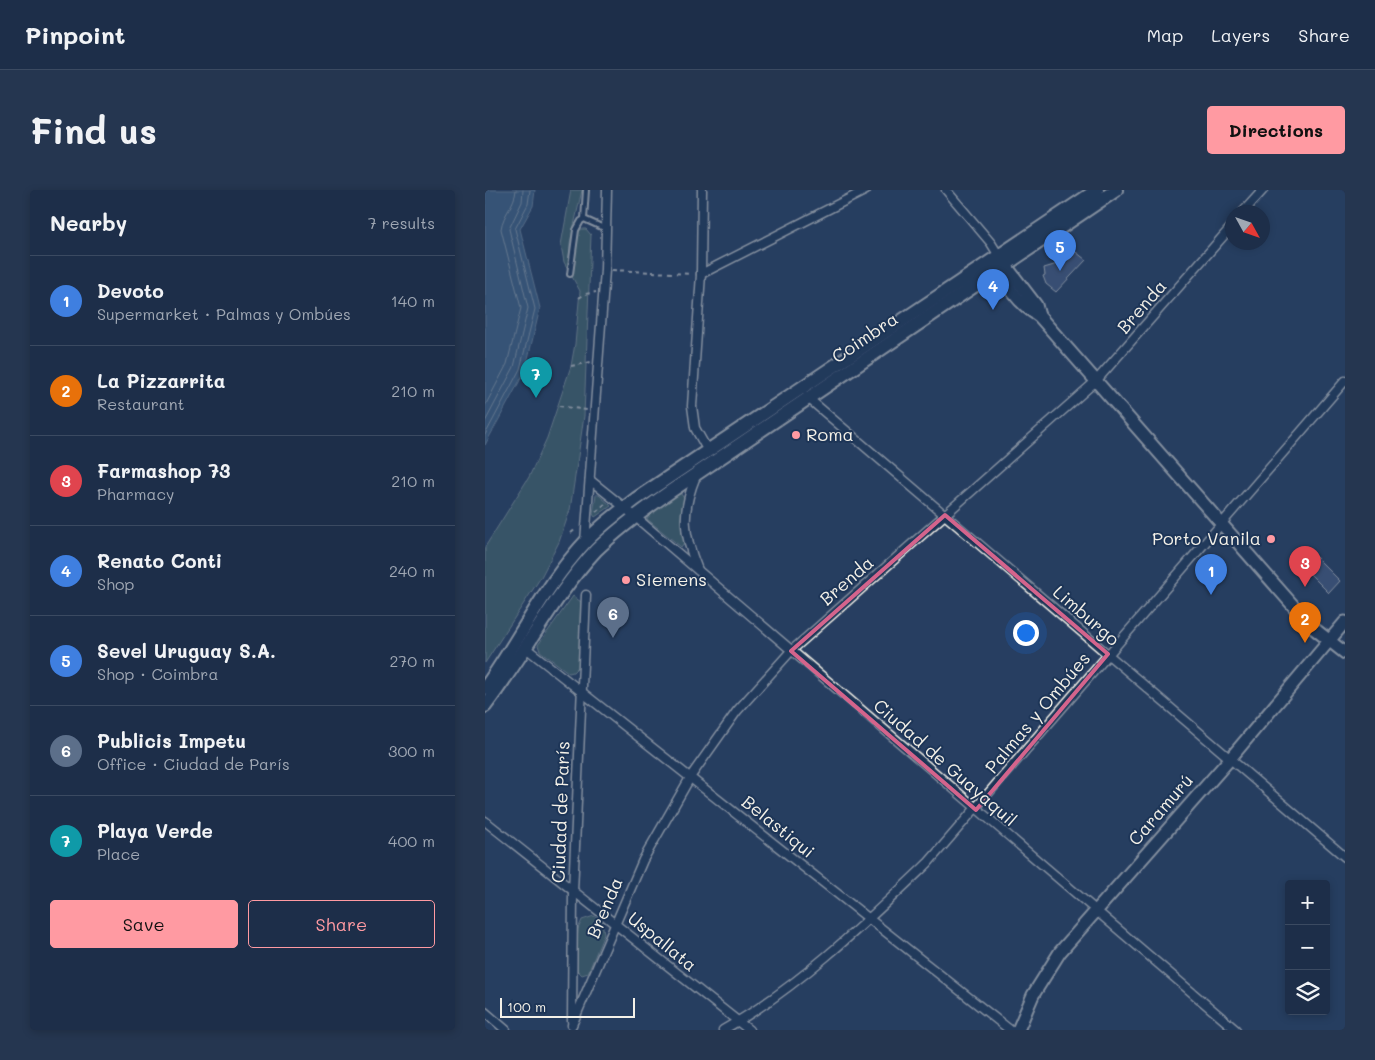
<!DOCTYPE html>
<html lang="en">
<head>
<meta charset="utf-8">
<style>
  body { margin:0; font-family:Mali,sans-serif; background:#253650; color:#f1f3f6 }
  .controls { position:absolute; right:15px; bottom:15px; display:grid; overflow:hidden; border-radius:5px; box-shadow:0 2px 8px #0003 }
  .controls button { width:45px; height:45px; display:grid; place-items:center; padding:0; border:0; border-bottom:1px solid #3b4a61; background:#1d2e49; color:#f1f3f6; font:25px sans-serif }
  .compass { position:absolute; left:740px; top:15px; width:45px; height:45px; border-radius:50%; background:#1d2e49; box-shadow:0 2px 8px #0003; rotate:130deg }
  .scale { position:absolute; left:15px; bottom:12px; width:135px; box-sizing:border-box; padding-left:5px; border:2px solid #f4f1e8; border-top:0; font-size:14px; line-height:18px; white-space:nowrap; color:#f4f1e8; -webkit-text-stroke:4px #1d3557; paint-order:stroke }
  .you { position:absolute; left:540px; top:442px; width:18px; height:18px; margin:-12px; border:4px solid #fff; border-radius:50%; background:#1a73e8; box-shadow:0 0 0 8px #1a73e833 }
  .badge { display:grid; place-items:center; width:32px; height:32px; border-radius:50%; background:#ff9aa2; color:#fff; font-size:16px; font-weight:700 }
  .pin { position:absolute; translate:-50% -41px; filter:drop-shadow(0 1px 2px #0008) }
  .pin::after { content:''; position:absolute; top:26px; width:18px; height:15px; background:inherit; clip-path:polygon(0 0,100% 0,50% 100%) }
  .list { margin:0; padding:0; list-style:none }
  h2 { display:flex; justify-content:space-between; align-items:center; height:65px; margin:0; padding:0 20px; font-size:21px }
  h2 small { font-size:16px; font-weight:400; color:#a0a8b4 }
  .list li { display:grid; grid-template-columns:32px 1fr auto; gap:15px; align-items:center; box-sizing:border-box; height:90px; padding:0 20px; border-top:1px solid #3b4a61 }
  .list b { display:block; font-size:19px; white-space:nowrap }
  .list p { margin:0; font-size:16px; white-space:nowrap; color:#a0a8b4 }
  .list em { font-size:16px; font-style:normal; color:#a0a8b4 }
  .actions { display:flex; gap:10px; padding:15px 20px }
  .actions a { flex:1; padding:11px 0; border:1px solid #ff9aa2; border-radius:5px; text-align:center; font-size:18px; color:#ff9aa2 }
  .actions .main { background:#ff9aa2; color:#111 }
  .icon { flex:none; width:28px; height:28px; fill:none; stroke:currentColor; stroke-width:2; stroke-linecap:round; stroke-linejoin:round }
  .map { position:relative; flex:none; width:860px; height:840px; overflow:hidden; border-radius:5px }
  header { display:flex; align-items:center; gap:30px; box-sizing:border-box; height:70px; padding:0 25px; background:#1d2e49; border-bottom:1px solid #3b4a61 }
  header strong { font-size:24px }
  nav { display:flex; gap:28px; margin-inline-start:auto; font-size:18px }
  .intro { display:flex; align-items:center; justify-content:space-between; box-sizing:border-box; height:120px; padding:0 30px }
  h1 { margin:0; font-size:35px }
  .button { padding:12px 22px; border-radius:5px; background:#ff9aa2; color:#111; font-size:18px; font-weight:700 }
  main { display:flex; gap:30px; padding:0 30px }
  aside { flex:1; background:#1d2e49; border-radius:5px; box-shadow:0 2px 8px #0003 }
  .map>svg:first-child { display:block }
  .green { fill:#4d6f70; stroke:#a0b0ac }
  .water { fill:#486d90; stroke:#8da2b3 }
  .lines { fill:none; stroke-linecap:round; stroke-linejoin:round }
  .shore { stroke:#afbcc5; stroke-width:1 }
  .building { fill:#50638a; stroke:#f4f1e8 }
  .lane-casing { stroke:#f4f1e8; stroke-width:8 }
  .street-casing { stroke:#f4f1e8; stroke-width:11 }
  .secondary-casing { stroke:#f4f1e8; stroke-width:15 }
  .primary-casing { stroke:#f4f1e8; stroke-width:16 }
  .path { stroke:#f4f1e8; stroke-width:2; stroke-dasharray:4 4; stroke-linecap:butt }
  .lane { stroke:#1d3557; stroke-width:4 }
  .street { stroke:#1d3557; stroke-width:8 }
  .secondary { stroke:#1d3557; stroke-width:11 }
  .primary { stroke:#1d3557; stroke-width:12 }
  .marked { fill:none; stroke:#d4648c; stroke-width:4; stroke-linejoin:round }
  .poi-dot { fill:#ff9aa2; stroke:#1d3557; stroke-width:2 }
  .labels { text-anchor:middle; stroke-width:4; stroke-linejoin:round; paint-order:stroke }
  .street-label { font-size:18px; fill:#f4f1e8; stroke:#1d3557 }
  .poi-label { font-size:18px; fill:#f4f1e8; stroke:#1d3557; text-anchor:start }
</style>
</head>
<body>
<header>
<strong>Pinpoint</strong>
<nav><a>Map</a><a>Layers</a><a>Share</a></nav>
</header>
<div class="intro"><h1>Find us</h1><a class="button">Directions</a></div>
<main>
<aside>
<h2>Nearby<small>7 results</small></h2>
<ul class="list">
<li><span class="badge" style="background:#3f7fe0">1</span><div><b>Devoto</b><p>Supermarket · Palmas y Ombúes</p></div><em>140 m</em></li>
<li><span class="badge" style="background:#e8710a">2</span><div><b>La Pizzarrita</b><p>Restaurant</p></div><em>210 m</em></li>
<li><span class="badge" style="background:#e0444e">3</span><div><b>Farmashop 73</b><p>Pharmacy</p></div><em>210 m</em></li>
<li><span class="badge" style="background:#3f7fe0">4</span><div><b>Renato Conti</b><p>Shop</p></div><em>240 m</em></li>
<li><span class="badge" style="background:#3f7fe0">5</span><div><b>Sevel Uruguay S.A.</b><p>Shop · Coimbra</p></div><em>270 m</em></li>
<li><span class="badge" style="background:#5c6f8a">6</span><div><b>Publicis Impetu</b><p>Office · Ciudad de París</p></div><em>300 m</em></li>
<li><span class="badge" style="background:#0f9aa8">7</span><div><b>Playa Verde</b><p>Place</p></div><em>400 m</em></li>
</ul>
<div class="actions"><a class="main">Save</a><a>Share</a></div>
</aside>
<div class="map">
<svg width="860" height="840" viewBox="0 0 860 840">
  <rect width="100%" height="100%" fill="#273e61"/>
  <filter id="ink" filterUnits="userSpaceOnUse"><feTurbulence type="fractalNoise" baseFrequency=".02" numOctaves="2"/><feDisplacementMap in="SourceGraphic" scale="10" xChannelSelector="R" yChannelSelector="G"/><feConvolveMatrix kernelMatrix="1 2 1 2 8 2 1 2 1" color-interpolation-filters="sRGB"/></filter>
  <g filter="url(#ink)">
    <g class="green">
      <polygon points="86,0 97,0 85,53 84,70 90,66 90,46 96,39 101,39 106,45 99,226 85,320 74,352 56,387 0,473 0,357 44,287 62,248 86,176 90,154 95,101 79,72 76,55"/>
      <polygon points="195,303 199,308 196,329 199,353 196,357 162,329 166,322"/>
      <polygon points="111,305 114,305 126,316 110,327 108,324"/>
      <polygon points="88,406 96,412 94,476 88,482 84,483 55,461 53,455"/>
      <polygon points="109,726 117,731 119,744 103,783 97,785 90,778 93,739 97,730"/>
    </g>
    <polygon class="water" points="0,0 50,0 48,16 35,39 55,118 40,181 0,255"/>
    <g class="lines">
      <g class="shore">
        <path d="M0 216 22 174 36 118 16 39C18 24 30 15 31 0"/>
        <polyline points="0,232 29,177 43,118 24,39 37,12 38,0"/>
        <polyline points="0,245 35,179 50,119 30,39 43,14 45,0"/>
      </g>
    </g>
    <g class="building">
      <polygon points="591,62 601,70 571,102 561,94 558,86 560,85 559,78 569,75 580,67 583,70"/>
      <polygon points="831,367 855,391 844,403 820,379"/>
    </g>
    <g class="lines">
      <defs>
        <g id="lane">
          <polyline points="101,0 99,29 121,39"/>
          <polyline points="85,84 91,40 96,31 99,29"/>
        </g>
        <g id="street">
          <polyline points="217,0 216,84 207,216 210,238 223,261"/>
          <polyline points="461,0 506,53 514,66"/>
          <polyline points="758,22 778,0"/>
          <polyline points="216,84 381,0"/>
          <polyline points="323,208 860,667"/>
          <path d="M211 286C196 322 198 344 213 380"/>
          <polyline points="105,290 140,318 751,840"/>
          <polyline points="100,352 120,80 122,0"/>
          <polyline points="41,458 525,840"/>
          <polyline points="0,631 264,840"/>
          <polyline points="0,822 21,840"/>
          <polyline points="87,831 88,702 101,405"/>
          <polyline points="87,835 158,670 206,586 252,521 306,461 611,191 748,35"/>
          <path d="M238 840C313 798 381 732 443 673L860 191"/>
        </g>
        <g id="secondary">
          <polyline points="515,68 551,115 554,126"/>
          <path d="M514 70C517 93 534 114 554 126L827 437 860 463"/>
          <polyline points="533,840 548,805 575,762 744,570 860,432"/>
        </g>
        <g id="primary">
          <path d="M0 498C31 455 55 405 89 365 106 343 129 326 151 309L612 0"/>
          <path d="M0 516C38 467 69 405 111 360 134 338 160 319 186 301L631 0"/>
        </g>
      </defs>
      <use href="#lane" class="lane-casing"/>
      <use href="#street" class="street-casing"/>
      <use href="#secondary" class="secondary-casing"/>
      <use href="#primary" class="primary-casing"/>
      <g class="path">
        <polyline points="127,80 207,84"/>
        <polyline points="94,108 100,104 111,102"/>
        <polyline points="86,176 106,172"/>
        <polyline points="74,216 102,220"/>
        <polyline points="111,322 122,312"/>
        <polyline points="86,343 92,338"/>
      </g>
      <use href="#lane" class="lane"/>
      <use href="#street" class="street"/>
      <use href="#secondary" class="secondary"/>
      <use href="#primary" class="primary"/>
    </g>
  </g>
  <path d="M0 0H860V840H0ZM460 325 623 464 491 620 306 461Z" fill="#273e61" fill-opacity=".55" fill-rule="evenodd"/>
  <path class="marked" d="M460 325 623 464 491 620 306 461Z"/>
  <g class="poi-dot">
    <circle cx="311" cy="245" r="5"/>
    <circle cx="786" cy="349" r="5"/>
    <circle cx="141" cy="390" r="5"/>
  </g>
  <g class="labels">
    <g class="street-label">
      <text transform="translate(657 117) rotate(-49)" y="6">Brenda</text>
      <text transform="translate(380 148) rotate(-34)" y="6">Coimbra</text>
      <text transform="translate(362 391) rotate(-41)" y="6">Brenda</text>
      <text transform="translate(601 426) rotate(41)" y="6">Limburgo</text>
      <text transform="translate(553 523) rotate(-50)" y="6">Palmas y Ombúes</text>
      <text transform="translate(460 573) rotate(41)" y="6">Ciudad de Guayaquil</text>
      <text transform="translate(676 620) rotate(-49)" y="6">Caramurú</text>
      <text transform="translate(76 622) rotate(-88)" y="6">Ciudad de París</text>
      <text transform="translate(293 637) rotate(39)" y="6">Belastiqui</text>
      <text transform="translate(120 718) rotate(-67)" y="6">Brenda</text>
      <text transform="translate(177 752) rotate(39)" y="6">Uspallata</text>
    </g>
    <g class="poi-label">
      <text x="321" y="251">Roma</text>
      <text x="776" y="355" text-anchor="end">Porto Vanila</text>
      <text x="151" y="396">Siemens</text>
    </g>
  </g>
</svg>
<div class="controls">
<button>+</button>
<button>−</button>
<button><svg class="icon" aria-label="layers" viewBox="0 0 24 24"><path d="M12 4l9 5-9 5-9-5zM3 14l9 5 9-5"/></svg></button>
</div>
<svg class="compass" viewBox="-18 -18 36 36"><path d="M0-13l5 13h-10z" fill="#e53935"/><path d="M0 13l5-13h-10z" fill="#a0a8b4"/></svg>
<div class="scale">100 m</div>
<div class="you"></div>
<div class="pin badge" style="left:726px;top:405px;background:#3f7fe0">1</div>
<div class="pin badge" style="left:820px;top:453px;background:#e8710a">2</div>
<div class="pin badge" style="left:820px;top:397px;background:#e0444e">3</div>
<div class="pin badge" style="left:508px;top:120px;background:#3f7fe0">4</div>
<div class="pin badge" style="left:575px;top:81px;background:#3f7fe0">5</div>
<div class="pin badge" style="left:128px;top:448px;background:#5c6f8a">6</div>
<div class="pin badge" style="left:51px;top:208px;background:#0f9aa8">7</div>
</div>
</main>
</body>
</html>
